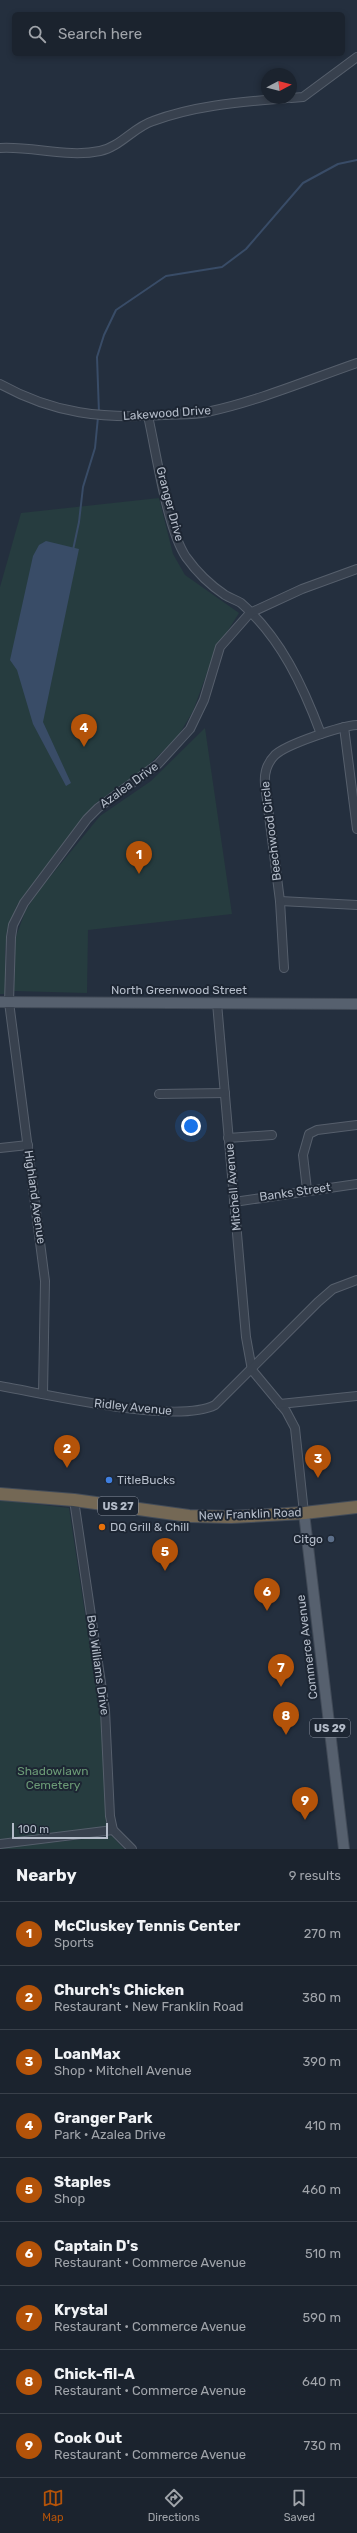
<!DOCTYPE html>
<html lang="en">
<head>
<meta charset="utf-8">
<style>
  body { margin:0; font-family:Rubik,sans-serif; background:#242b36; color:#f1f3f6 }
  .compass { position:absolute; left:261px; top:68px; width:36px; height:36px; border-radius:50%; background:#1b232e; box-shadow:0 2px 6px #0003; rotate:83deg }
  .scale { position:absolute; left:12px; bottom:10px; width:96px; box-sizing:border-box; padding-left:4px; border:2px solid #b4bcc9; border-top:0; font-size:11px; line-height:14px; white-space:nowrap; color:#b4bcc9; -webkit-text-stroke:3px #1d2633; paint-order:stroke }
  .you { position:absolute; left:191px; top:1126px; width:14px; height:14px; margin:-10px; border:3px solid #fff; border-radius:50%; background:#1a73e8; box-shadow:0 0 0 6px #1a73e833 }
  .badge { display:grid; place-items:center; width:26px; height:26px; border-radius:50%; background:#b45309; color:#fff; font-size:13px; font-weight:700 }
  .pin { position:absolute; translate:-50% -33px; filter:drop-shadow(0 1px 2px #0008) }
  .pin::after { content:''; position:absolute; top:21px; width:14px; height:12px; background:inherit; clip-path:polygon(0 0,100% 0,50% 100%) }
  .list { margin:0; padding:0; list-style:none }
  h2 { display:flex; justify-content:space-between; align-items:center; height:52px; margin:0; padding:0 16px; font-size:17px }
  h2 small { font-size:13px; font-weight:400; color:#a0a4aa }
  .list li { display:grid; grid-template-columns:26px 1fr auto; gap:12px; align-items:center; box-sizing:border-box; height:64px; padding:0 16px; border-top:1px solid #39404a }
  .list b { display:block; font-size:15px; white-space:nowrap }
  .list p { margin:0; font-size:13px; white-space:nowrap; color:#a0a4aa }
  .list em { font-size:13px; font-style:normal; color:#a0a4aa }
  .icon { flex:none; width:22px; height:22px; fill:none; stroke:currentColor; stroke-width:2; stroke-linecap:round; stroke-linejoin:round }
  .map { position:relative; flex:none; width:357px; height:1849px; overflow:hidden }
  .search { position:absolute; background:#1b232e; box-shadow:0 2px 6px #0003; left:12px; right:12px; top:12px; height:44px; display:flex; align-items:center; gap:10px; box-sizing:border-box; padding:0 14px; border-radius:6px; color:#a0a4aa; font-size:15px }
  .sheet { height:628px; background:#1b232e }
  nav { display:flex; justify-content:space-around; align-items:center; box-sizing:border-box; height:56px; border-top:1px solid #39404a; background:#1b232e; font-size:11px; color:#a0a4aa }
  nav a { display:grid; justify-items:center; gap:2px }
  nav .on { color:#b45309 }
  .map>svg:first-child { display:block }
  .green { fill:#263c3f }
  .water { fill:#394c67 }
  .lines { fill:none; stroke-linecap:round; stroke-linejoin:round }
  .stream { stroke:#394c67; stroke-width:2 }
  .minor-casing { stroke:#565f6c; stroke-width:10 }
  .major-casing { stroke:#414a57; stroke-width:12 }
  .highway-casing { stroke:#434c59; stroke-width:14 }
  .minor { stroke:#38414e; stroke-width:8 }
  .major { stroke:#56606e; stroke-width:10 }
  .highway { stroke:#746855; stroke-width:12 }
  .shop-dot { fill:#3f7fe0; stroke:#1d2633; stroke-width:1.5 }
  .food-dot { fill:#e8710a; stroke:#1d2633; stroke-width:1.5 }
  .service-dot { fill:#5c6f8a; stroke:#1d2633; stroke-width:1.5 }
  .labels { text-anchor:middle; stroke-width:4; stroke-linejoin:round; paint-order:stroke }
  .shield { fill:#1d2633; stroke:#878f9c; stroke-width:1 }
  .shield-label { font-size:11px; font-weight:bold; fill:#b4bcc9 }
  .street-label { font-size:12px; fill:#b4bcc9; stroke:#1d2633 }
  .poi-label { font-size:12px; fill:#b4bcc9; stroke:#1d2633; text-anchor:start }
  .park-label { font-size:12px; fill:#6b9a76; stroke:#1d2633 }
</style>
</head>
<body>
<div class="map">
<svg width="357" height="1849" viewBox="0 0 357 1849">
  <rect width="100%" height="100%" fill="#242f3e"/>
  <g class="green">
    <polygon points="159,498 173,554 185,575 239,613 215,651 193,711 177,738 142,771 96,803 17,905 7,930 5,952 6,994 0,994 0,587 21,513"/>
    <polygon points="205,728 232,914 88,930 87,993 14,991 15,939 25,912 36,894 100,816 151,781"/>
    <polygon points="0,1500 69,1508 101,1719 107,1827 0,1840"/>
    <polygon points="112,1836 124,1849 0,1849 0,1848"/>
  </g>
  <polygon class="water" points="46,541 79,549 43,722 71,783 66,786 33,724 17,670 10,660 33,556 39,545"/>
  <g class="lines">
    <g class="stream">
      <polyline points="99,413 97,357 104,335 116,310 166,276 222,267 246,249 303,183 338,164 357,160"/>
      <polyline points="73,550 79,522 83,487 95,448 98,417"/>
    </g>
    <defs>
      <g id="minor">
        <polyline points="291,98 303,97 357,57"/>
        <path d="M0 148C33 146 68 158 100 151 120 147 134 127 153 121 196 105 242 102 287 98"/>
        <path d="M0 384C54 414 103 419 164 415 178 414 193 415 207 412 258 401 308 380 357 363"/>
        <path d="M148 416C156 451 167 529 186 557 196 571 210 585 225 595 230 598 236 600 241 603 281 638 303 686 321 734"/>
        <polyline points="344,727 357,829"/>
        <polyline points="280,901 357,905"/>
        <path d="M284 968 280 901 265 784C264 773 267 763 275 755 287 744 341 726 357 725"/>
        <polyline points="217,1003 246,1337 252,1370 286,1411 295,1428 304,1513"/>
        <polyline points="159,1094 225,1093"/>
        <polyline points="228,1138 272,1135"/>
        <polyline points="0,1148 28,1145"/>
        <polyline points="307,1190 303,1155 309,1134 317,1130 357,1125"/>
        <polyline points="234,1202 357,1184"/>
        <path d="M0 1386C47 1394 176 1425 215 1405L318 1302 333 1289 357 1280"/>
        <polyline points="43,1394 45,1281 9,1002 11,937 13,925 24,903 87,819 98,808 158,764 190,729 204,700 220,647 250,613 302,589 357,569"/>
        <polyline points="280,1404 357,1396"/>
        <polyline points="74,1500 105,1710 110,1816 113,1830 132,1849"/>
        <polyline points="0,1844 113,1830"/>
      </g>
      <g id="major">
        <polyline points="0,1002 357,1004"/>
        <polyline points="304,1513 344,1849"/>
      </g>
      <polyline id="highway" points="0,1494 74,1500 189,1516 231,1517 304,1513 357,1507"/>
    </defs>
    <use href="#minor" class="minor-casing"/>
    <use href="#major" class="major-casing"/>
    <use href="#highway" class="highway-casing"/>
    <use href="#minor" class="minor"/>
    <use href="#major" class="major"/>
    <use href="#highway" class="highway"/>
  </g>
  <circle class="shop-dot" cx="109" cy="1480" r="4"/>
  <circle class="food-dot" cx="102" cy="1527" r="4"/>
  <circle class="service-dot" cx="331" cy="1539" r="4"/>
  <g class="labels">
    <g class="shield">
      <rect x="98" y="1497" width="40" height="18" rx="3"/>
      <rect x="310" y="1719" width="40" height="18" rx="3"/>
    </g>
    <g class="shield-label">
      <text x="118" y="1510">US 27</text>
      <text x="330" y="1732">US 29</text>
    </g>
    <g class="street-label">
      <text transform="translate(167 413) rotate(-4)" y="4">Lakewood Drive</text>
      <text transform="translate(170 504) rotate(75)" y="4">Granger Drive</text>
      <text transform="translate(129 785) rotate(-36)" y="4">Azalea Drive</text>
      <text transform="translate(271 831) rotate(-97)" y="4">Beechwood Circle</text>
      <text x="179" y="994">North Greenwood Street</text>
      <text transform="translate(233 1187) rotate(-95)" y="4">Mitchell Avenue</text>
      <text transform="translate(295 1192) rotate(-8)" y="4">Banks Street</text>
      <text transform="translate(35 1197) rotate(82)" y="4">Highland Avenue</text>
      <text transform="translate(133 1407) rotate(6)" y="4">Ridley Avenue</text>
      <text transform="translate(250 1514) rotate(-2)" y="4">New Franklin Road</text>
      <text transform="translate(307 1647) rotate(-97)" y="4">Commerce Avenue</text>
      <text transform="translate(98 1665) rotate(82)" y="4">Bob Williams Drive</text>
    </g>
    <g class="poi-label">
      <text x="117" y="1484">TitleBucks</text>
      <text x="110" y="1531">DQ Grill &amp; Chill</text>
      <text x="323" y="1543" text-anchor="end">Citgo</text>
    </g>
    <g class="park-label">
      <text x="53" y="1775">Shadowlawn<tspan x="53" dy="14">Cemetery</tspan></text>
    </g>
  </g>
</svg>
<svg class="compass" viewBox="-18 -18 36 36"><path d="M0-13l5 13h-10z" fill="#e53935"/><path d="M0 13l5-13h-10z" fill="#a0a4aa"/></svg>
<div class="scale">100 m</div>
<div class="you"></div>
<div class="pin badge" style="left:139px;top:874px">1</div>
<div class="pin badge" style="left:67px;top:1468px">2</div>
<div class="pin badge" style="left:318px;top:1478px">3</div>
<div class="pin badge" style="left:84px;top:747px">4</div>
<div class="pin badge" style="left:165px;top:1571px">5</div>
<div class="pin badge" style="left:267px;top:1611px">6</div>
<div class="pin badge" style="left:281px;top:1687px">7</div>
<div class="pin badge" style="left:286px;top:1735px">8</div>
<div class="pin badge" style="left:305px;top:1820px">9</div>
<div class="search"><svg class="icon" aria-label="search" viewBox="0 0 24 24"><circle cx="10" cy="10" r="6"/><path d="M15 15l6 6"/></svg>Search here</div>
</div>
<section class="sheet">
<h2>Nearby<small>9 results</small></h2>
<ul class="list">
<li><span class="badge">1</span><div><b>McCluskey Tennis Center</b><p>Sports</p></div><em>270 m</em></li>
<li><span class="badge">2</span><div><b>Church's Chicken</b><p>Restaurant · New Franklin Road</p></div><em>380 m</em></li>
<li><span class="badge">3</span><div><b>LoanMax</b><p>Shop · Mitchell Avenue</p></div><em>390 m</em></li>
<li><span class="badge">4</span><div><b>Granger Park</b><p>Park · Azalea Drive</p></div><em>410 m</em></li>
<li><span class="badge">5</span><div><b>Staples</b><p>Shop</p></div><em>460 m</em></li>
<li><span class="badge">6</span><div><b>Captain D's</b><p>Restaurant · Commerce Avenue</p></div><em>510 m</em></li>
<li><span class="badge">7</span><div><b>Krystal</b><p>Restaurant · Commerce Avenue</p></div><em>590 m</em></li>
<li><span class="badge">8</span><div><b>Chick-fil-A</b><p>Restaurant · Commerce Avenue</p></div><em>640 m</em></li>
<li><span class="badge">9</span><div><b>Cook Out</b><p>Restaurant · Commerce Avenue</p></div><em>730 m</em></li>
</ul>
</section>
<nav>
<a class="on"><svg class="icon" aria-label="map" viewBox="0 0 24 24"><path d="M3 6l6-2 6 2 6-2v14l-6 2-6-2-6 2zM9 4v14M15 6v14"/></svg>Map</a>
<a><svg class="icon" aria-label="directions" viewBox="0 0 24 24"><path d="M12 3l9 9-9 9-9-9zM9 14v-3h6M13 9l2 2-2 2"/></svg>Directions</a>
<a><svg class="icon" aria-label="saved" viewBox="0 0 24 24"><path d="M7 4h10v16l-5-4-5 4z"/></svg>Saved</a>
</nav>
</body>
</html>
